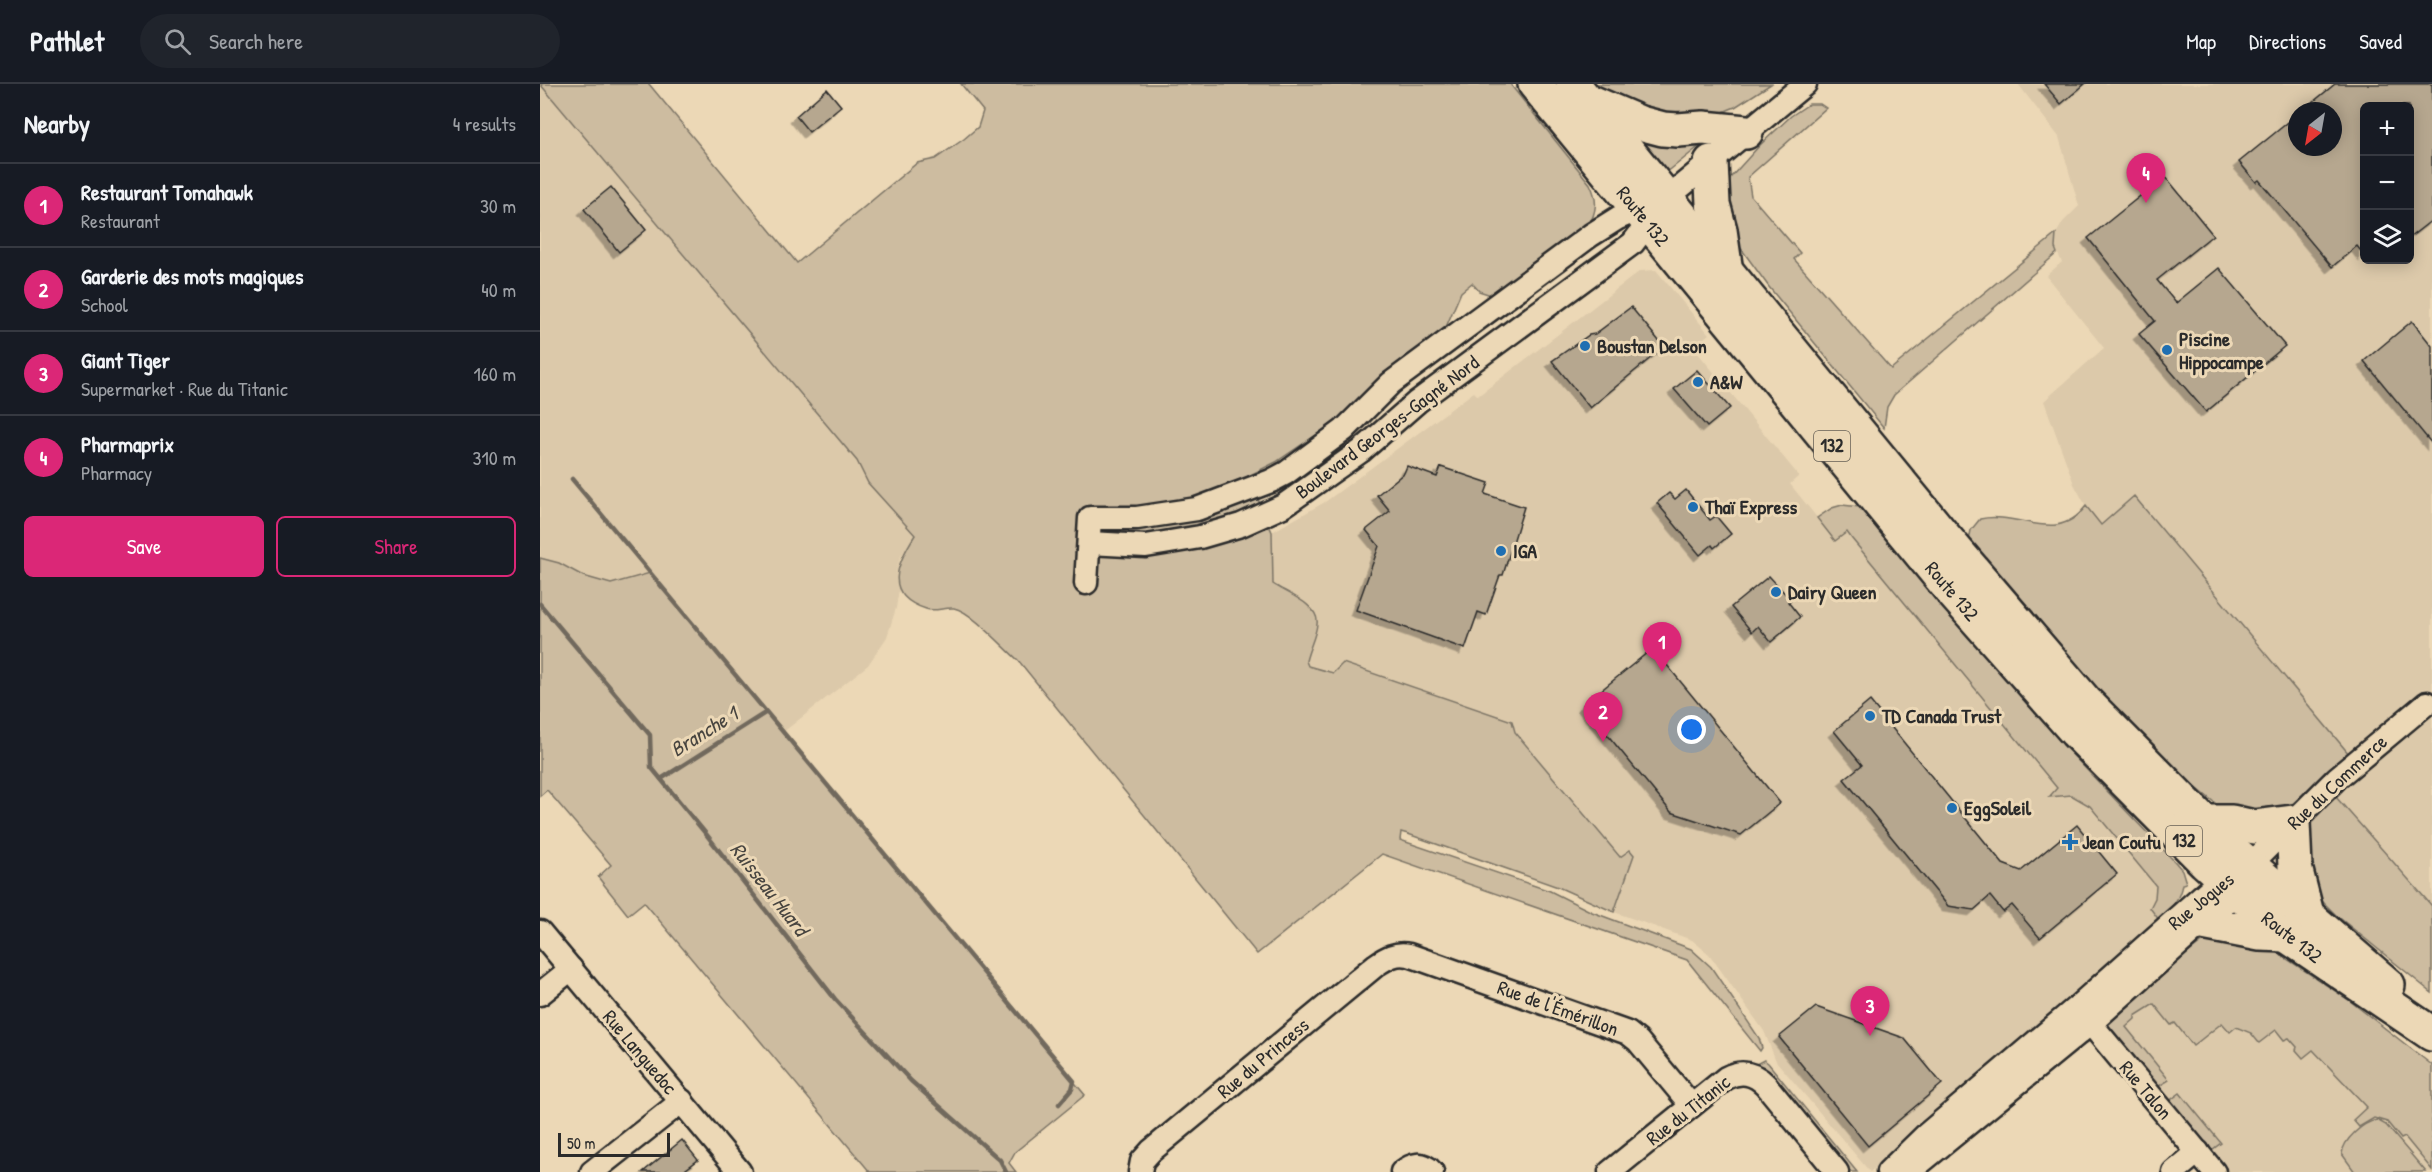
<!DOCTYPE html>
<html lang="en">
<head>
<meta charset="utf-8">
<style>
  body { margin:0; font-family:"Patrick Hand",sans-serif; background:#20242c; color:#f1f3f6 }
  .controls { position:absolute; right:18px; top:18px; display:grid; overflow:hidden; border-radius:9px; box-shadow:0 3px 15px #0003 }
  .controls button { width:54px; height:54px; display:grid; place-items:center; padding:0; border:0; border-bottom:2px solid #363941; background:#171b24; color:#f1f3f6; font:30px sans-serif }
  .compass { position:absolute; left:1748px; top:18px; width:54px; height:54px; border-radius:50%; background:#171b24; box-shadow:0 3px 15px #0003; rotate:211deg }
  .scale { position:absolute; left:18px; bottom:15px; width:112px; box-sizing:border-box; padding-left:6px; border:3px solid #2b2b2b; border-top:0; font-size:16px; line-height:21px; white-space:nowrap; color:#2b2b2b; -webkit-text-stroke:4px #ecd8b6; paint-order:stroke }
  .you { position:absolute; left:1152px; top:646px; width:21px; height:21px; margin:-15px; border:4px solid #fff; border-radius:50%; background:#1a73e8; box-shadow:0 0 0 9px #1a73e833 }
  .badge { display:grid; place-items:center; width:39px; height:39px; border-radius:50%; background:#db2777; color:#fff; font-size:20px; font-weight:700 }
  .pin { position:absolute; translate:-50% -50px; filter:drop-shadow(0 2px 3px #0008) }
  .pin::after { content:''; position:absolute; top:32px; width:21px; height:18px; background:inherit; clip-path:polygon(0 0,100% 0,50% 100%) }
  .list { margin:0; padding:0; list-style:none }
  h2 { display:flex; justify-content:space-between; align-items:center; height:78px; margin:0; padding:0 24px; font-size:26px }
  h2 small { font-size:20px; font-weight:400; color:#9ea1a6 }
  .list li { display:grid; grid-template-columns:39px 1fr auto; gap:18px; align-items:center; box-sizing:border-box; height:84px; padding:0 24px; border-top:2px solid #363941 }
  .list b { display:block; font-size:22px; white-space:nowrap }
  .list p { margin:0; font-size:20px; white-space:nowrap; color:#9ea1a6 }
  .list em { font-size:20px; font-style:normal; color:#9ea1a6 }
  .actions { display:flex; gap:12px; padding:18px 24px }
  .actions a { flex:1; padding:14px 0; border:2px solid #db2777; border-radius:9px; text-align:center; font-size:21px; color:#db2777 }
  .actions .main { background:#db2777; color:#fff }
  .icon { flex:none; width:33px; height:33px; fill:none; stroke:currentColor; stroke-width:2; stroke-linecap:round; stroke-linejoin:round }
  .map { position:relative; flex:none; width:1892px; height:1088px; overflow:hidden }
  header { display:flex; align-items:center; gap:36px; box-sizing:border-box; height:84px; padding:0 30px; background:#171b24; border-bottom:2px solid #363941 }
  header strong { font-size:28px }
  nav { display:flex; gap:33px; margin-inline-start:auto; font-size:21px }
  .search { width:420px; height:54px; background:#20242c; display:flex; align-items:center; gap:15px; box-sizing:border-box; padding:0 21px; border-radius:33px; color:#9ea1a6; font-size:22px }
  main { display:flex }
  aside { flex:1; background:#171b24 }
  .map>svg:first-child { display:block }
  .built { fill:#dcc9aa; fill-rule:evenodd }
  .green { fill:#cdbca0; stroke:#7c7466; stroke-width:1.5 }
  .lines { fill:none; stroke-linecap:round; stroke-linejoin:round }
  .stream { stroke:#71695d; stroke-width:4.5 }
  .building { fill:#b6a78f; stroke:#2b2b2b; stroke-width:1.5; filter:url(#shadow) }
  .minor-casing { stroke:#2b2b2b; stroke-width:27 }
  .highway-casing { stroke:#2b2b2b; stroke-width:38 }
  .minor { stroke:#ecd8b6; stroke-width:22 }
  .highway { stroke:#ecd8b6; stroke-width:33 }
  .poi-dot { fill:#1f6fb2; stroke:#ecd8b6; stroke-width:2 }
  .labels { text-anchor:middle; stroke-width:6; stroke-linejoin:round; paint-order:stroke }
  .shield { fill:#ecd8b6; stroke:#655f55; stroke-width:1.5 }
  .shield-label { font-size:18px; font-weight:bold; fill:#2b2b2b }
  .street-label { font-size:20px; fill:#2b2b2b; stroke:#ecd8b6 }
  .poi-label { font-size:20px; font-weight:bold; fill:#2b2b2b; stroke:#ecd8b6; text-anchor:start }
  .water-label { font-size:21px; font-style:italic; fill:#484540; stroke:#ecd8b6 }
</style>
</head>
<body>
<header>
<strong>Pathlet</strong>
<div class="search"><svg class="icon" aria-label="search" viewBox="0 0 24 24"><circle cx="10" cy="10" r="6"/><path d="M15 15l6 6"/></svg>Search here</div>
<nav><a>Map</a><a>Directions</a><a>Saved</a></nav>
</header>
<main>
<aside>
<h2>Nearby<small>4 results</small></h2>
<ul class="list">
<li><span class="badge">1</span><div><b>Restaurant Tomahawk</b><p>Restaurant</p></div><em>30 m</em></li>
<li><span class="badge">2</span><div><b>Garderie des mots magiques</b><p>School</p></div><em>40 m</em></li>
<li><span class="badge">3</span><div><b>Giant Tiger</b><p>Supermarket · Rue du Titanic</p></div><em>160 m</em></li>
<li><span class="badge">4</span><div><b>Pharmaprix</b><p>Pharmacy</p></div><em>310 m</em></li>
</ul>
<div class="actions"><a class="main">Save</a><a>Share</a></div>
</aside>
<div class="map">
<svg width="1892" height="1088" viewBox="0 0 1892 1088">
  <defs>
    <filter id="shadow"><feDropShadow dx="-5.5" dy="5.5" stdDeviation="0" flood-color="#0004"/></filter>
  </defs>
  <rect width="100%" height="100%" fill="#ecd8b6"/>
  <filter id="ink" filterUnits="userSpaceOnUse"><feTurbulence type="fractalNoise" baseFrequency=".0167" numOctaves="2"/><feDisplacementMap in="SourceGraphic" scale="12" xChannelSelector="R" yChannelSelector="G"/><feConvolveMatrix kernelMatrix="1 2 1 2 8 2 1 2 1" color-interpolation-filters="sRGB"/></filter>
  <g filter="url(#ink)">
    <g class="built">
      <path d="M1478 0H1892V611L1887 604 1809 670 1595 413 1561 441 1546 422 1534 400 1504 317 1564 264 1506 192 1522 178 1515 164 1516 150 1523 138 1539 122 1519 53ZM1824 22H1870V176H1824ZM1757 27H1793V63H1757Z"/>
      <polygon points="0,1 317,377 328,399 375,451 360,474 356,490 359,505 356,524 347,553 328,581 242,649 225,629 71,500 43,492 19,479 0,474"/>
      <polygon points="1116,186 1169,250 1153,263 1259,392 1250,400 1295,456 1307,448 1312,455 1517,704 1510,711 1510,714 1531,711 1550,722 1616,802 1615,814 1610,821 1619,836 1449,981 1330,1088 1236,977 1224,947 1169,870 1152,856 1074,828 1094,771 1089,766 1081,773 975,648 972,637 767,582 766,577 772,523 733,500 732,448 785,418 934,308 938,312 1100,187"/>
      <polygon points="1892,626 1892,822 1795,712"/>
      <polygon points="1608,899 1684,933 1766,946 1892,1072 1892,1088 1685,1088 1568,942"/>
    </g>
    <g class="green">
      <path d="M0 0H109L257 179 377 79 395 75 424 55 438 43 443 27 421 0H970L1050 100C1058 116 1057 127 1048 143L951 211 939 207 932 199 921 208 906 243 895 255 822 313 798 336 736 378 708 392 732 448 733 500C746 509 780 521 777 540 776 552 769 564 766 577L768 582 793 589 803 579 972 637 975 648 1080 773 1090 766 1094 771 1074 828 1018 803 868 750 861 748 860 756 1010 807 1052 828 1151 865 1171 883 1219 954 1222 964 1220 967 1147 876 842 770 717 870 478 576C464 564 431 527 414 524 405 523 395 528 386 525 342 511 357 479 375 451L328 399 317 377Z"/>
      <polygon points="1057,0 1231,0 1195,23 1168,34 1115,33 1068,10"/>
      <polygon points="1269,20 1280,20 1286,24 1208,93 1211,112 1260,169 1254,175 1351,285 1516,150 1515,164 1517,169 1354,311 1347,323 1344,344 1229,203 1200,163 1188,137 1183,107 1191,93 1220,61 1251,32"/>
      <polygon points="1081,36 1167,56 1126,89"/>
      <path d="M1594 412 1809 670 1751 721 1737 730 1685 727 1638 689 1552 602 1429 457 1431 446 1440 435C1479 426 1516 462 1546 422L1561 441Z"/>
      <path d="M1302 421 1320 423 1328 429 1525 663 1636 779 1642 786 1646 799 1642 800C1640 815 1630 826 1619 836L1610 824 1615 814 1616 802 1550 722 1531 711 1509 713 1517 704 1312 455 1307 448 1295 457 1277 434 1292 424Z"/>
      <polygon points="0,474 19,479 43,492 71,500 110,489 545,1011 475,1068 469,1079 476,1088 330,1088 104,818 88,831 58,793 71,781 7,706 0,712"/>
      <polygon points="1795,712 1892,822 1892,909 1796,831 1776,811 1764,787 1768,745 1777,730"/>
      <polygon points="1665,856 1723,859 1810,917 1892,981 1892,1086 1865,1053 1861,1055 1847,1038 1834,1034 1819,1043 1813,1036 1827,1023 1773,966 1763,974 1756,966 1757,963 1749,954 1744,956 1736,946 1719,959 1711,949 1696,943 1690,948 1682,939 1653,962 1635,939 1631,941 1614,920 1595,932 1595,935 1586,943 1629,996 1616,1004 1569,946 1568,937 1605,902"/>
      <polygon points="1224,976 1228,979 1317,1088 1311,1088 1229,987 1216,980"/>
      <polygon points="1640,1009 1681,1059 1669,1068 1628,1018"/>
      <path d="M1837 1036 1846 1041 1886 1088H1815L1802 1070C1803 1056 1823 1038 1837 1036Z"/>
    </g>
    <g class="lines">
      <g class="stream">
        <polyline points="32,395 534,997 532,1005 519,1020"/>
        <polyline points="0,520 110,651 111,683 166,750 295,915 371,997 460,1076 466,1088"/>
        <polyline points="121,695 225,629"/>
      </g>
    </g>
    <g class="building">
      <polygon points="1504,0 1545,0 1521,20"/>
      <polygon points="1795,0 1892,0 1892,136 1869,154 1869,22 1824,22 1824,171 1817,162 1792,183 1719,96 1716,98 1699,78 1757,31 1757,63 1793,63 1793,27 1762,27"/>
      <polygon points="287,5 301,22 269,48 256,32"/>
      <polygon points="1625,92 1673,151 1617,196 1636,219 1679,184 1745,262 1666,328 1599,250 1615,237 1548,154"/>
      <polygon points="71,103 106,146 79,168 44,125"/>
      <polygon points="1091,223 1124,263 1050,324 1012,277 1049,251 1055,250"/>
      <polygon points="1872,237 1892,262 1892,360 1824,277"/>
      <polygon points="1157,286 1190,324 1167,343 1134,305"/>
      <polygon points="867,382 897,393 901,383 949,399 945,410 984,423 963,491 960,491 946,531 938,528 925,565 816,526 839,462 826,446 850,427 837,411 864,389"/>
      <polygon points="1146,406 1170,436 1176,432 1191,450 1174,464 1172,461 1160,471 1117,419 1129,409 1135,415"/>
      <polygon points="1229,492 1251,516 1248,518 1260,533 1231,558 1218,542 1212,548 1191,523"/>
      <polygon points="1113,564 1240,719 1201,751 1131,728 1043,621"/>
      <polygon points="1330,617 1463,780 1481,787 1537,741 1577,790 1500,854 1472,821 1463,828 1450,812 1434,826 1408,822 1304,695 1322,681 1294,647"/>
      <polygon points="1276,923 1364,954 1402,1000 1328,1062 1239,953"/>
      <polygon points="142,1056 158,1076 142,1088 103,1088"/>
    </g>
    <g class="lines">
      <defs>
        <g id="minor">
          <polyline points="549,459 606,462 660,453 701,441 743,422 821,367 877,318 1093,159 1127,114 1265,0"/>
          <polyline points="546,499 550,434 597,434 657,425 731,397 746,389 804,346 851,299 1051,151 1078,134 1109,121"/>
          <polyline points="0,848 200,1088"/>
          <polyline points="0,910 31,885"/>
          <polyline points="1542,929 1674,1088"/>
          <polyline points="52,1088 142,1017"/>
          <path d="M600 1088 602 1077 611 1067 836 881C846 874 856 868 869 871L1088 949 1098 957 1151 1021"/>
          <path d="M862 1088C872 1080 882 1077 892 1088"/>
          <path d="M1070 1088 1186 994C1201 986 1214 989 1226 1001L1297 1088"/>
          <polyline points="1348,1088 1386,1051 1537,923 1672,803 1696,789"/>
          <polyline points="1369,1088 1551,939 1687,817 1710,781 1797,694 1887,619"/>
          <polyline points="1634,1088 1658,1068"/>
        </g>
        <g id="highway">
          <polyline points="995,0 1414,510 1536,648 1665,778 1746,851 1892,950"/>
          <polyline points="1033,0 1403,451 1545,617 1692,766 1848,901"/>
          <polyline points="1051,18 1100,39 1123,45 1138,46 1163,44 1206,48"/>
          <polyline points="1171,78 1173,120 1180,146 1185,181"/>
          <polyline points="1664,738 1692,738 1714,743 1753,738 1755,783 1767,830"/>
          <polyline points="1663,839 1720,850 1746,851"/>
        </g>
      </defs>
      <use href="#minor" class="minor-casing"/>
      <use href="#highway" class="highway-casing"/>
      <use href="#minor" class="minor"/>
      <use href="#highway" class="highway"/>
    </g>
  </g>
  <g class="poi-dot">
    <circle cx="1045" cy="262" r="6"/>
    <circle cx="1627" cy="266" r="6"/>
    <circle cx="1158" cy="298" r="6"/>
    <circle cx="1153" cy="423" r="6"/>
    <circle cx="961" cy="467" r="6"/>
    <circle cx="1236" cy="508" r="6"/>
    <circle cx="1330" cy="632" r="6"/>
    <circle cx="1412" cy="724" r="6"/>
    <path d="M1527 749h6v6h6v6h-6v6h-6v-6h-6v-6h6z"/>
  </g>
  <g class="labels">
    <g class="shield">
      <rect x="1274" y="347" width="36" height="30" rx="4.5"/>
      <rect x="1626" y="742" width="36" height="30" rx="4.5"/>
    </g>
    <g class="shield-label">
      <text x="1292" y="368">132</text>
      <text x="1644" y="763">132</text>
    </g>
    <g class="street-label">
      <text transform="translate(1103 132) rotate(51)" y="7">Route 132</text>
      <text transform="translate(847 343) rotate(-37)" y="7">Boulevard Georges-Gagné Nord</text>
      <text transform="translate(1412 507) rotate(50)" y="7">Route 132</text>
      <text transform="translate(1797 698) rotate(-43)" y="7">Rue du Commerce</text>
      <text transform="translate(1661 817) rotate(-39)" y="7">Rue Jogues</text>
      <text transform="translate(1752 853) rotate(38)" y="7">Route 132</text>
      <text transform="translate(1018 924) rotate(20)" y="7">Rue de l'Émérillon</text>
      <text transform="translate(100 968) rotate(50)" y="7">Rue Languedoc</text>
      <text transform="translate(723 974) rotate(-40)" y="7">Rue du Princess</text>
      <text transform="translate(1606 1006) rotate(50)" y="7">Rue Talon</text>
      <text transform="translate(1148 1026) rotate(-38)" y="7">Rue du Titanic</text>
    </g>
    <g class="poi-label">
      <text x="1639" y="262">Piscine<tspan x="1639" dy="23">Hippocampe</tspan></text>
      <text x="1057" y="269">Boustan Delson</text>
      <text x="1170" y="305">A&amp;W</text>
      <text x="1165" y="430">Thaï Express</text>
      <text x="973" y="474">IGA</text>
      <text x="1248" y="515">Dairy Queen</text>
      <text x="1342" y="639">TD Canada Trust</text>
      <text x="1424" y="731">EggSoleil</text>
      <text x="1542" y="765">Jean Coutu</text>
    </g>
    <g class="water-label">
      <text transform="translate(164 648) rotate(-32)" y="7">Branche 1</text>
      <text transform="translate(229 805) rotate(52)" y="7">Ruisseau Huard</text>
    </g>
  </g>
</svg>
<div class="controls">
<button>+</button>
<button>−</button>
<button><svg class="icon" aria-label="layers" viewBox="0 0 24 24"><path d="M12 4l9 5-9 5-9-5zM3 14l9 5 9-5"/></svg></button>
</div>
<svg class="compass" viewBox="-18 -18 36 36"><path d="M0-13l5 13h-10z" fill="#e53935"/><path d="M0 13l5-13h-10z" fill="#9ea1a6"/></svg>
<div class="scale">50 m</div>
<div class="you"></div>
<div class="pin badge" style="left:1122px;top:588px">1</div>
<div class="pin badge" style="left:1063px;top:658px">2</div>
<div class="pin badge" style="left:1330px;top:952px">3</div>
<div class="pin badge" style="left:1606px;top:119px">4</div>
</div>
</main>
</body>
</html>
